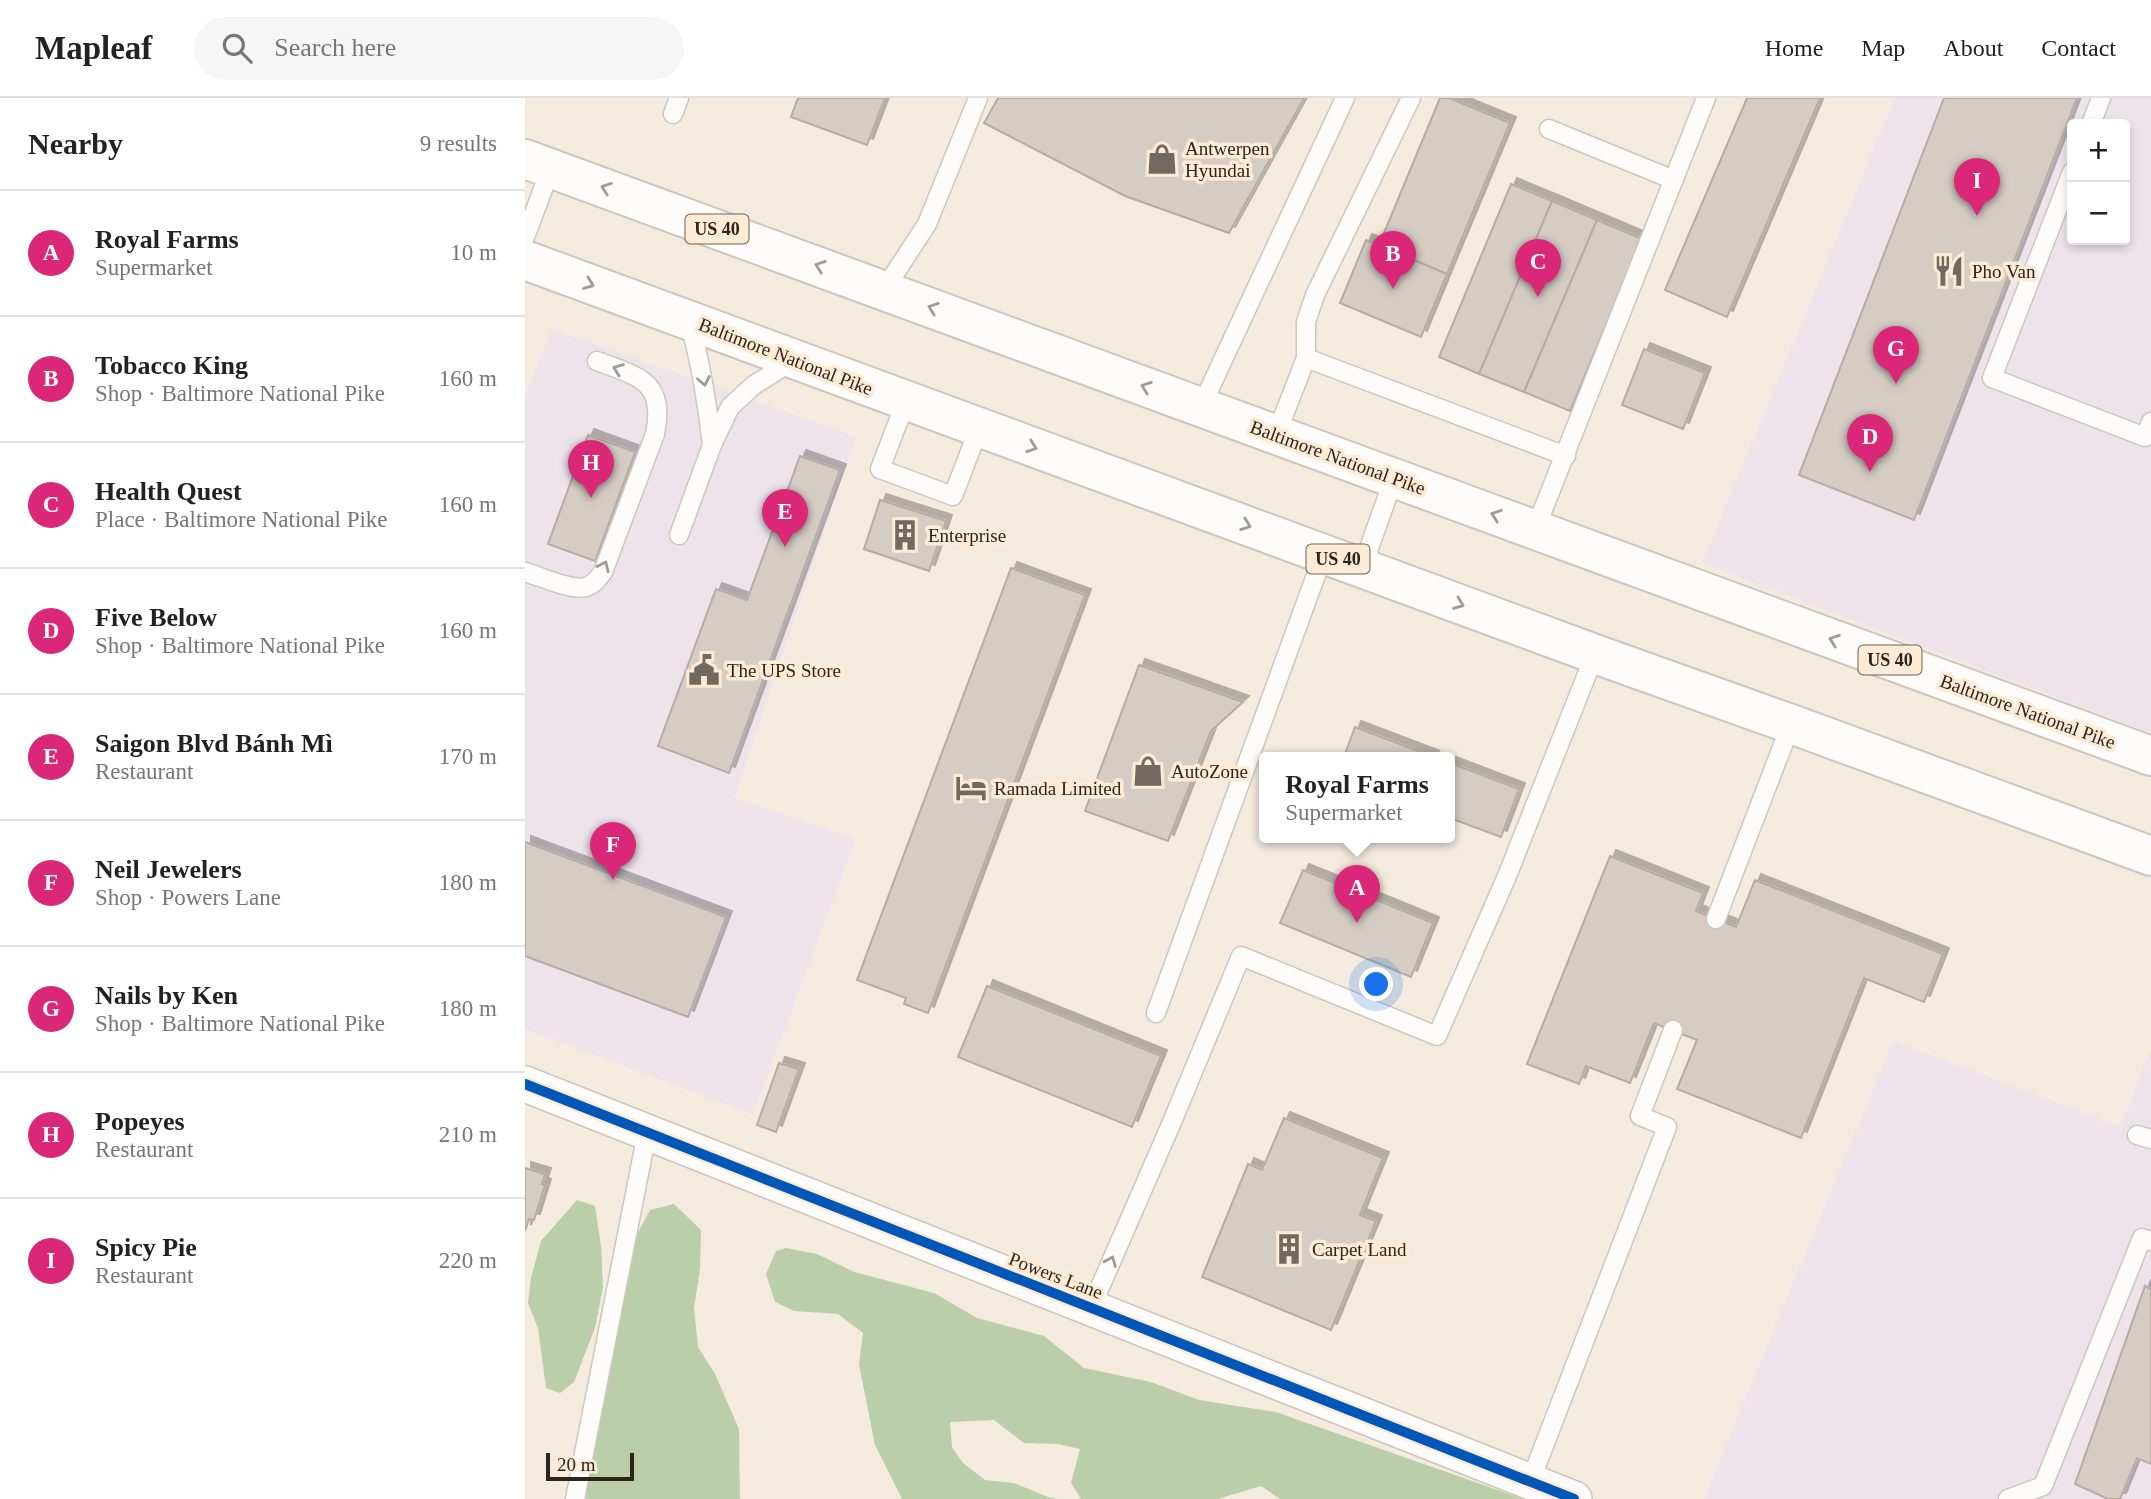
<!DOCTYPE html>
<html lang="en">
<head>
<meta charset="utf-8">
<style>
  body { margin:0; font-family:"Times New Roman",serif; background:#f6f6f6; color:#222 }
  .controls { position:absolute; right:21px; top:21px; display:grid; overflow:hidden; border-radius:7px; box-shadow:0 4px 10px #0003 }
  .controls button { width:63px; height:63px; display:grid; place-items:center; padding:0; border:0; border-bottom:2px solid #e0e0e0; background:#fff; color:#222; font:35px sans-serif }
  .scale { position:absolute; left:21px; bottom:18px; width:88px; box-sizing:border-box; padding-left:7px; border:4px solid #2c251d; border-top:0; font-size:19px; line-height:24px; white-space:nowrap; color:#2c251d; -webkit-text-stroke:5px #fdebd5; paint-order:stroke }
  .you { position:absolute; left:852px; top:887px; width:24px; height:24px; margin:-18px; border:5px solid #fff; border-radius:50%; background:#1a73e8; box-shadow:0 0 0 10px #1a73e833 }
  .badge { display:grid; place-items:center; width:46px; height:46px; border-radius:50%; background:#db2777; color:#fff; font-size:23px; font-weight:700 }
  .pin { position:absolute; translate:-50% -58px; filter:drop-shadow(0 2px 4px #0008) }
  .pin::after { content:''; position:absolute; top:37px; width:24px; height:21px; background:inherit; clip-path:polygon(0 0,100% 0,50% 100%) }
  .popup { position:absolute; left:734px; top:654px; width:196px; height:91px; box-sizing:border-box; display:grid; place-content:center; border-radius:7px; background:#fff; filter:drop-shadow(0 2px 5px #0005); font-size:23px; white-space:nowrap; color:#767676 }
  .popup b { font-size:26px; color:#222 }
  .popup::after { content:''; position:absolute; left:50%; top:100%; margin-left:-14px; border:14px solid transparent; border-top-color:#fff }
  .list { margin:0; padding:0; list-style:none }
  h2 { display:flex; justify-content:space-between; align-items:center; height:91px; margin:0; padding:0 28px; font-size:30px }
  h2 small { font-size:23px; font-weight:400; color:#767676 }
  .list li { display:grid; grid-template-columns:46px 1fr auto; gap:21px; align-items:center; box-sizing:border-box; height:126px; padding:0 28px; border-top:2px solid #e0e0e0 }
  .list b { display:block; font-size:26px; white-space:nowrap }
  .list p { margin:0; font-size:23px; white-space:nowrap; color:#767676 }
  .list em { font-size:23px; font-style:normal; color:#767676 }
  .icon { flex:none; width:38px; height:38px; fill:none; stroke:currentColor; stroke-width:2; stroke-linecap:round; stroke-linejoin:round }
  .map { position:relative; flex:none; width:1626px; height:1401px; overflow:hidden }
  header { display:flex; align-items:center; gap:42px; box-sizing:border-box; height:98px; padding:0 35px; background:#fff; border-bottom:2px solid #e0e0e0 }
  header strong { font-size:33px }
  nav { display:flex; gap:38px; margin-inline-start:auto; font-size:24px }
  .search { width:490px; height:63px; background:#f6f6f6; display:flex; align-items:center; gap:18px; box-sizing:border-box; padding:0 24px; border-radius:38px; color:#767676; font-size:26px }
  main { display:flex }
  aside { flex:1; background:#fff }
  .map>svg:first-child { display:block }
  .commercial { fill:#ede4eb; fill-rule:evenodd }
  .forest { fill:#baceaa }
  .building { fill:#d5cdc4; stroke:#b4ada4; stroke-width:2; filter:url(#shadow) }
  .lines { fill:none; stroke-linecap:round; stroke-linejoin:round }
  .lane-casing { stroke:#cec6bc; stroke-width:21 }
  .street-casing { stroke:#cec6bc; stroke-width:38 }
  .primary-casing { stroke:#cec6bc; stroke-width:42 }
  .lane { stroke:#fdfcfa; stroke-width:18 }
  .street { stroke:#fdfcfa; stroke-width:35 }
  .primary { stroke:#fdfcfa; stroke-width:38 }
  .cycleway-casing { stroke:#fdebd5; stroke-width:15 }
  .cycleway { stroke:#0057b8; stroke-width:10 }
  .oneway { stroke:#9f9b97 }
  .labels { text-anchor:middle; stroke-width:7; stroke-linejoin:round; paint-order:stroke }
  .shield { fill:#fdebd5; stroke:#6b6054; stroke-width:2 }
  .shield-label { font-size:18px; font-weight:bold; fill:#2c251d }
  .poi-label { font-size:19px; fill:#2c251d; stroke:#fdebd5; text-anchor:start }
  .street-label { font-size:19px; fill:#2c251d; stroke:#fdebd5 }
</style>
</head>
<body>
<header>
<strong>Mapleaf</strong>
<div class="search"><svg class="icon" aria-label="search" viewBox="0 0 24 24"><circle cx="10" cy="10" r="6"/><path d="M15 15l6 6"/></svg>Search here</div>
<nav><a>Home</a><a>Map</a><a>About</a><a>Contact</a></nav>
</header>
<main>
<aside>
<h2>Nearby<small>9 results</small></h2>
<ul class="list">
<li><span class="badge">A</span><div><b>Royal Farms</b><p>Supermarket</p></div><em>10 m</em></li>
<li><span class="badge">B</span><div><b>Tobacco King</b><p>Shop · Baltimore National Pike</p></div><em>160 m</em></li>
<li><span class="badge">C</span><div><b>Health Quest</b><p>Place · Baltimore National Pike</p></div><em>160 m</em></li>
<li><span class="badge">D</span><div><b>Five Below</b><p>Shop · Baltimore National Pike</p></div><em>160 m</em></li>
<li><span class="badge">E</span><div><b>Saigon Blvd Bánh Mì</b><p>Restaurant</p></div><em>170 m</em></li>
<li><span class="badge">F</span><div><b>Neil Jewelers</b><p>Shop · Powers Lane</p></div><em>180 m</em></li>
<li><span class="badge">G</span><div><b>Nails by Ken</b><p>Shop · Baltimore National Pike</p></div><em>180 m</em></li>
<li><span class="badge">H</span><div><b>Popeyes</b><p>Restaurant</p></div><em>210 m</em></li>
<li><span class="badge">I</span><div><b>Spicy Pie</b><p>Restaurant</p></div><em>220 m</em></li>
</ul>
</aside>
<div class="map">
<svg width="1626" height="1401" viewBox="0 0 1626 1401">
  <defs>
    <filter id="shadow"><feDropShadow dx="6" dy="-6" stdDeviation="0" flood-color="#0004"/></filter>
  </defs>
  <rect width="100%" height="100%" fill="#f4eade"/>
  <g class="commercial">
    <path d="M1370 0H1626V635L1177 465ZM1547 26H1600V142H1547Z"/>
    <polygon points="26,231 331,339 209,700 331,741 228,1016 0,931 0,299"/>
    <polygon points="1368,943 1595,1029 1626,951 1626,1401 1179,1401"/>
  </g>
  <g class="forest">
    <polygon points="52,1102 70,1108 76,1148 78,1189 70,1230 49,1284 35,1295 21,1290 13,1230 3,1205 6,1180 16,1143"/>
    <polygon points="149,1106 176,1132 175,1171 169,1210 173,1249 190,1276 214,1331 215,1401 58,1401 110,1140 125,1112"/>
    <polygon points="261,1150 292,1156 329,1174 409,1195 452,1220 519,1238 559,1270 626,1284 674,1302 751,1314 998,1401 755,1401 736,1388 693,1401 556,1401 546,1385 555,1351 533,1346 499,1345 469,1322 425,1324 427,1349 438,1365 460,1382 489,1385 523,1399 532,1401 377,1401 350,1347 334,1266 338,1235 313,1216 269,1213 250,1204 241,1176 251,1153"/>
  </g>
  <g class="building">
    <polygon points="273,0 360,0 342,47 266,19"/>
    <polygon points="473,0 779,0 704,135 600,98 459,25"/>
    <polygon points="915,0 924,0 985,25 922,176 854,147"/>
    <polygon points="1222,0 1295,0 1202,219 1140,192"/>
    <polygon points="1419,0 1552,0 1389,422 1274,377"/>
    <polygon points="986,86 1027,103 954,276 914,259"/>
    <polygon points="1027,103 1072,122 999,294 954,276"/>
    <polygon points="1072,122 1117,141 1045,313 999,294"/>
    <polygon points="841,142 922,176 896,239 815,205"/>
    <polygon points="1119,251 1180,275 1158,331 1097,307"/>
    <polygon points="63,337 110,354 70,463 23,446"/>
    <polygon points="275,358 315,372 204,675 133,648 191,491 222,502"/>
    <polygon points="355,402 421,423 404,473 339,451"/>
    <polygon points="486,470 560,497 403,915 379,906 381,900 332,882"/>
    <polygon points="614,567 718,604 686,633 643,743 560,713"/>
    <polygon points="830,629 909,659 819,659"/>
    <polygon points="925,665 994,691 976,739 925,720"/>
    <polygon points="0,744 201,819 163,919 0,858"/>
    <polygon points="1085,758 1178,795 1171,813 1211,829 1230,782 1418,856 1399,904 1339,880 1276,1040 1152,991 1172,942 1129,925 1105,985 1061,968 1054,986 1002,966"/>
    <polygon points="778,772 908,825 886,879 755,825"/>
    <polygon points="462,888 636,958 607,1029 433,959"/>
    <polygon points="254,965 274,971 251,1034 232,1027"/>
    <polygon points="759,1020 858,1060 835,1117 851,1123 806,1232 677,1179 723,1066 737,1072"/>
    <polygon points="0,1070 20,1076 17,1086 20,1087 9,1122 4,1121 0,1133"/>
    <polygon points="1620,1188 1626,1191 1626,1366 1612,1360 1595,1401 1583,1401 1550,1386"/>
  </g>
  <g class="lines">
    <defs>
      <g id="lane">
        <polyline points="148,16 154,0"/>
        <polyline points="1566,26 1576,0"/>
        <polyline points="1024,31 1149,82"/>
        <polyline points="1547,74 1467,280 1620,339 1626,324"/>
        <polyline points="0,139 26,70"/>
        <polyline points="359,192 402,126 453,0"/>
        <path d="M164 223C176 264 182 305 187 347"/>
        <polyline points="781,260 781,224 790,197 886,0"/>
        <polyline points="381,303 355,371 428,398 454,330"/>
        <polyline points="676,309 820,0"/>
        <polyline points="751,337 781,260 1041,358"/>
        <polyline points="1010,432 1181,0"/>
        <polyline points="154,437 187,347 205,309 229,287 269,262"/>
        <polyline points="837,470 869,380"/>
        <path d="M0 474C15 478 46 493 61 489 69 487 73 480 78 474L130 336C141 283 114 279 72 263"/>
        <polyline points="1191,821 1266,626"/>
        <polyline points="631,915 799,455"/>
        <polyline points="1612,1037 1626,1041"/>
        <polyline points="566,1210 647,1024 716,858 912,938 982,778 1070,556"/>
        <polyline points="1005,1384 1142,1029 1115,1018 1148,932"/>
        <polyline points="50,1401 122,1035"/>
        <polyline points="1483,1401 1518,1388 1617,1140 1626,1143"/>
      </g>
      <polyline id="street" points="0,986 1049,1401"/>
      <g id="primary">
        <polyline points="0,61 1626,658"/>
        <polyline points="0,162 1070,556 1266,626 1626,758"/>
      </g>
    </defs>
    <use href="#lane" class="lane-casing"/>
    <use href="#street" class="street-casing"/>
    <use href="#primary" class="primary-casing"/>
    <use href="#lane" class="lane"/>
    <use href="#street" class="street"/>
    <use href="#primary" class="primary"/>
    <defs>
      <polyline id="cycleway" points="0,986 1049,1401"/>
    </defs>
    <use href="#cycleway" class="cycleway-casing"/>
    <use href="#cycleway" class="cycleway"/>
  </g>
  <defs><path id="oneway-chevron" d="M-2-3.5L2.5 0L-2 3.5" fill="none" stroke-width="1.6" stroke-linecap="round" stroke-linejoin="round" transform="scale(1.75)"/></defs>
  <g class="oneway">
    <use href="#oneway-chevron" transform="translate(81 90) rotate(-160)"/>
    <use href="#oneway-chevron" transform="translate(295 168) rotate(-160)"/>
    <use href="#oneway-chevron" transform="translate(64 186) rotate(21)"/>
    <use href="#oneway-chevron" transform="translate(408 210) rotate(-160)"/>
    <use href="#oneway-chevron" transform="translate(93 271) rotate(-159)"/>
    <use href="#oneway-chevron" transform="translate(179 283) rotate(79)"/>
    <use href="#oneway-chevron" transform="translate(621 289) rotate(-160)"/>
    <use href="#oneway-chevron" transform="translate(507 349) rotate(20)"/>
    <use href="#oneway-chevron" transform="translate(971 417) rotate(-160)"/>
    <use href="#oneway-chevron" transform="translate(721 427) rotate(20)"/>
    <use href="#oneway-chevron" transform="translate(79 468) rotate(-65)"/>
    <use href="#oneway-chevron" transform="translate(934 506) rotate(21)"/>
    <use href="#oneway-chevron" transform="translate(1309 542) rotate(-160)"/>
    <use href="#oneway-chevron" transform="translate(586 1163) rotate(-67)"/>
  </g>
  <defs>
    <symbol id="shop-bare" viewBox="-9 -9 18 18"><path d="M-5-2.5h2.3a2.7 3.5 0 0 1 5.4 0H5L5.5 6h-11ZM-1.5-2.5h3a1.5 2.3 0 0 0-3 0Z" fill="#726a61" stroke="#fdebd5" stroke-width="2.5" paint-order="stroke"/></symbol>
    <symbol id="restaurant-bare" viewBox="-9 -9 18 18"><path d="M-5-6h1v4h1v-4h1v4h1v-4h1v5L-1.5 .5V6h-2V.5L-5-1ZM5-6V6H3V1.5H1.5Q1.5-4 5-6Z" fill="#726a61" stroke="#fdebd5" stroke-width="2.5" paint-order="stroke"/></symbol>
    <symbol id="building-bare" viewBox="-9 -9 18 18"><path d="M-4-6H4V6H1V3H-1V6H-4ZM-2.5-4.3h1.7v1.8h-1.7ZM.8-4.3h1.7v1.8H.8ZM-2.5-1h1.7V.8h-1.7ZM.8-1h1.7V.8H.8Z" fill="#726a61" stroke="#fdebd5" stroke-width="2.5" paint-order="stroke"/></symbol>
    <symbol id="civic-bare" viewBox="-9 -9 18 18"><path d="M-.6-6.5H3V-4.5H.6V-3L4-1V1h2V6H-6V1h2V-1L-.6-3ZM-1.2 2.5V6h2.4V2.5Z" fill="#726a61" stroke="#fdebd5" stroke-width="2.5" paint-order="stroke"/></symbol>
    <symbol id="hotel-bare" viewBox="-9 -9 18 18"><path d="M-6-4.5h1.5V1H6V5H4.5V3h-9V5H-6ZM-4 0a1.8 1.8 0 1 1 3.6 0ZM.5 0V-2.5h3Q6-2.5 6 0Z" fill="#726a61" stroke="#fdebd5" stroke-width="2.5" paint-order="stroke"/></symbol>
  </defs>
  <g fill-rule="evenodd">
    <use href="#shop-bare" x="615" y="39" width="44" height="44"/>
    <use href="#restaurant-bare" x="1402" y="151" width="44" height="44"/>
    <use href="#building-bare" x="358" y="415" width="44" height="44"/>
    <use href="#civic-bare" x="157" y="550" width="44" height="44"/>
    <use href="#shop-bare" x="601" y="651" width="44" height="44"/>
    <use href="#hotel-bare" x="424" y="668" width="44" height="44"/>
    <use href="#building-bare" x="742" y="1129" width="44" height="44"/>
  </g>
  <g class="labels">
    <g class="shield">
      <rect x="160.5" y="116.5" width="63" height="29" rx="5"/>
      <rect x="781.5" y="446.5" width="63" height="29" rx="5"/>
      <rect x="1333.5" y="547.5" width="63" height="29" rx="5"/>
    </g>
    <g class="shield-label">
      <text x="192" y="137">US 40</text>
      <text x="813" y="467">US 40</text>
      <text x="1365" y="568">US 40</text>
    </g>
    <g class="poi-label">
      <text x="660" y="57">Antwerpen<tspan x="660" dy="22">Hyundai</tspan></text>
      <text x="1447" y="180">Pho Van</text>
      <text x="403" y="444">Enterprise</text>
      <text x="202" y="579">The UPS Store</text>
      <text x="646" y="680">AutoZone</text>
      <text x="469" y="697">Ramada Limited</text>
      <text x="787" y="1158">Carpet Land</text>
    </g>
    <g class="street-label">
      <text transform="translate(261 258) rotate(21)" y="7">Baltimore National Pike</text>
      <text transform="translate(813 359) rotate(20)" y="7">Baltimore National Pike</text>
      <text transform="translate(1503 613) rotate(20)" y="7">Baltimore National Pike</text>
      <text transform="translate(531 1177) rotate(21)" y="7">Powers Lane</text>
    </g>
  </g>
</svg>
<div class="controls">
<button>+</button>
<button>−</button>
</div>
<div class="scale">20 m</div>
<div class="you"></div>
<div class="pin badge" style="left:832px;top:825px">A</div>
<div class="popup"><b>Royal Farms</b>Supermarket</div>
<div class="pin badge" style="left:868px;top:191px">B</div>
<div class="pin badge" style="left:1013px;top:199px">C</div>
<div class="pin badge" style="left:1345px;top:374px">D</div>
<div class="pin badge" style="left:260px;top:449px">E</div>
<div class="pin badge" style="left:88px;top:782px">F</div>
<div class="pin badge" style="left:1371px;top:286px">G</div>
<div class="pin badge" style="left:66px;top:400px">H</div>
<div class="pin badge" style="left:1452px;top:118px">I</div>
</div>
</main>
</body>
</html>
